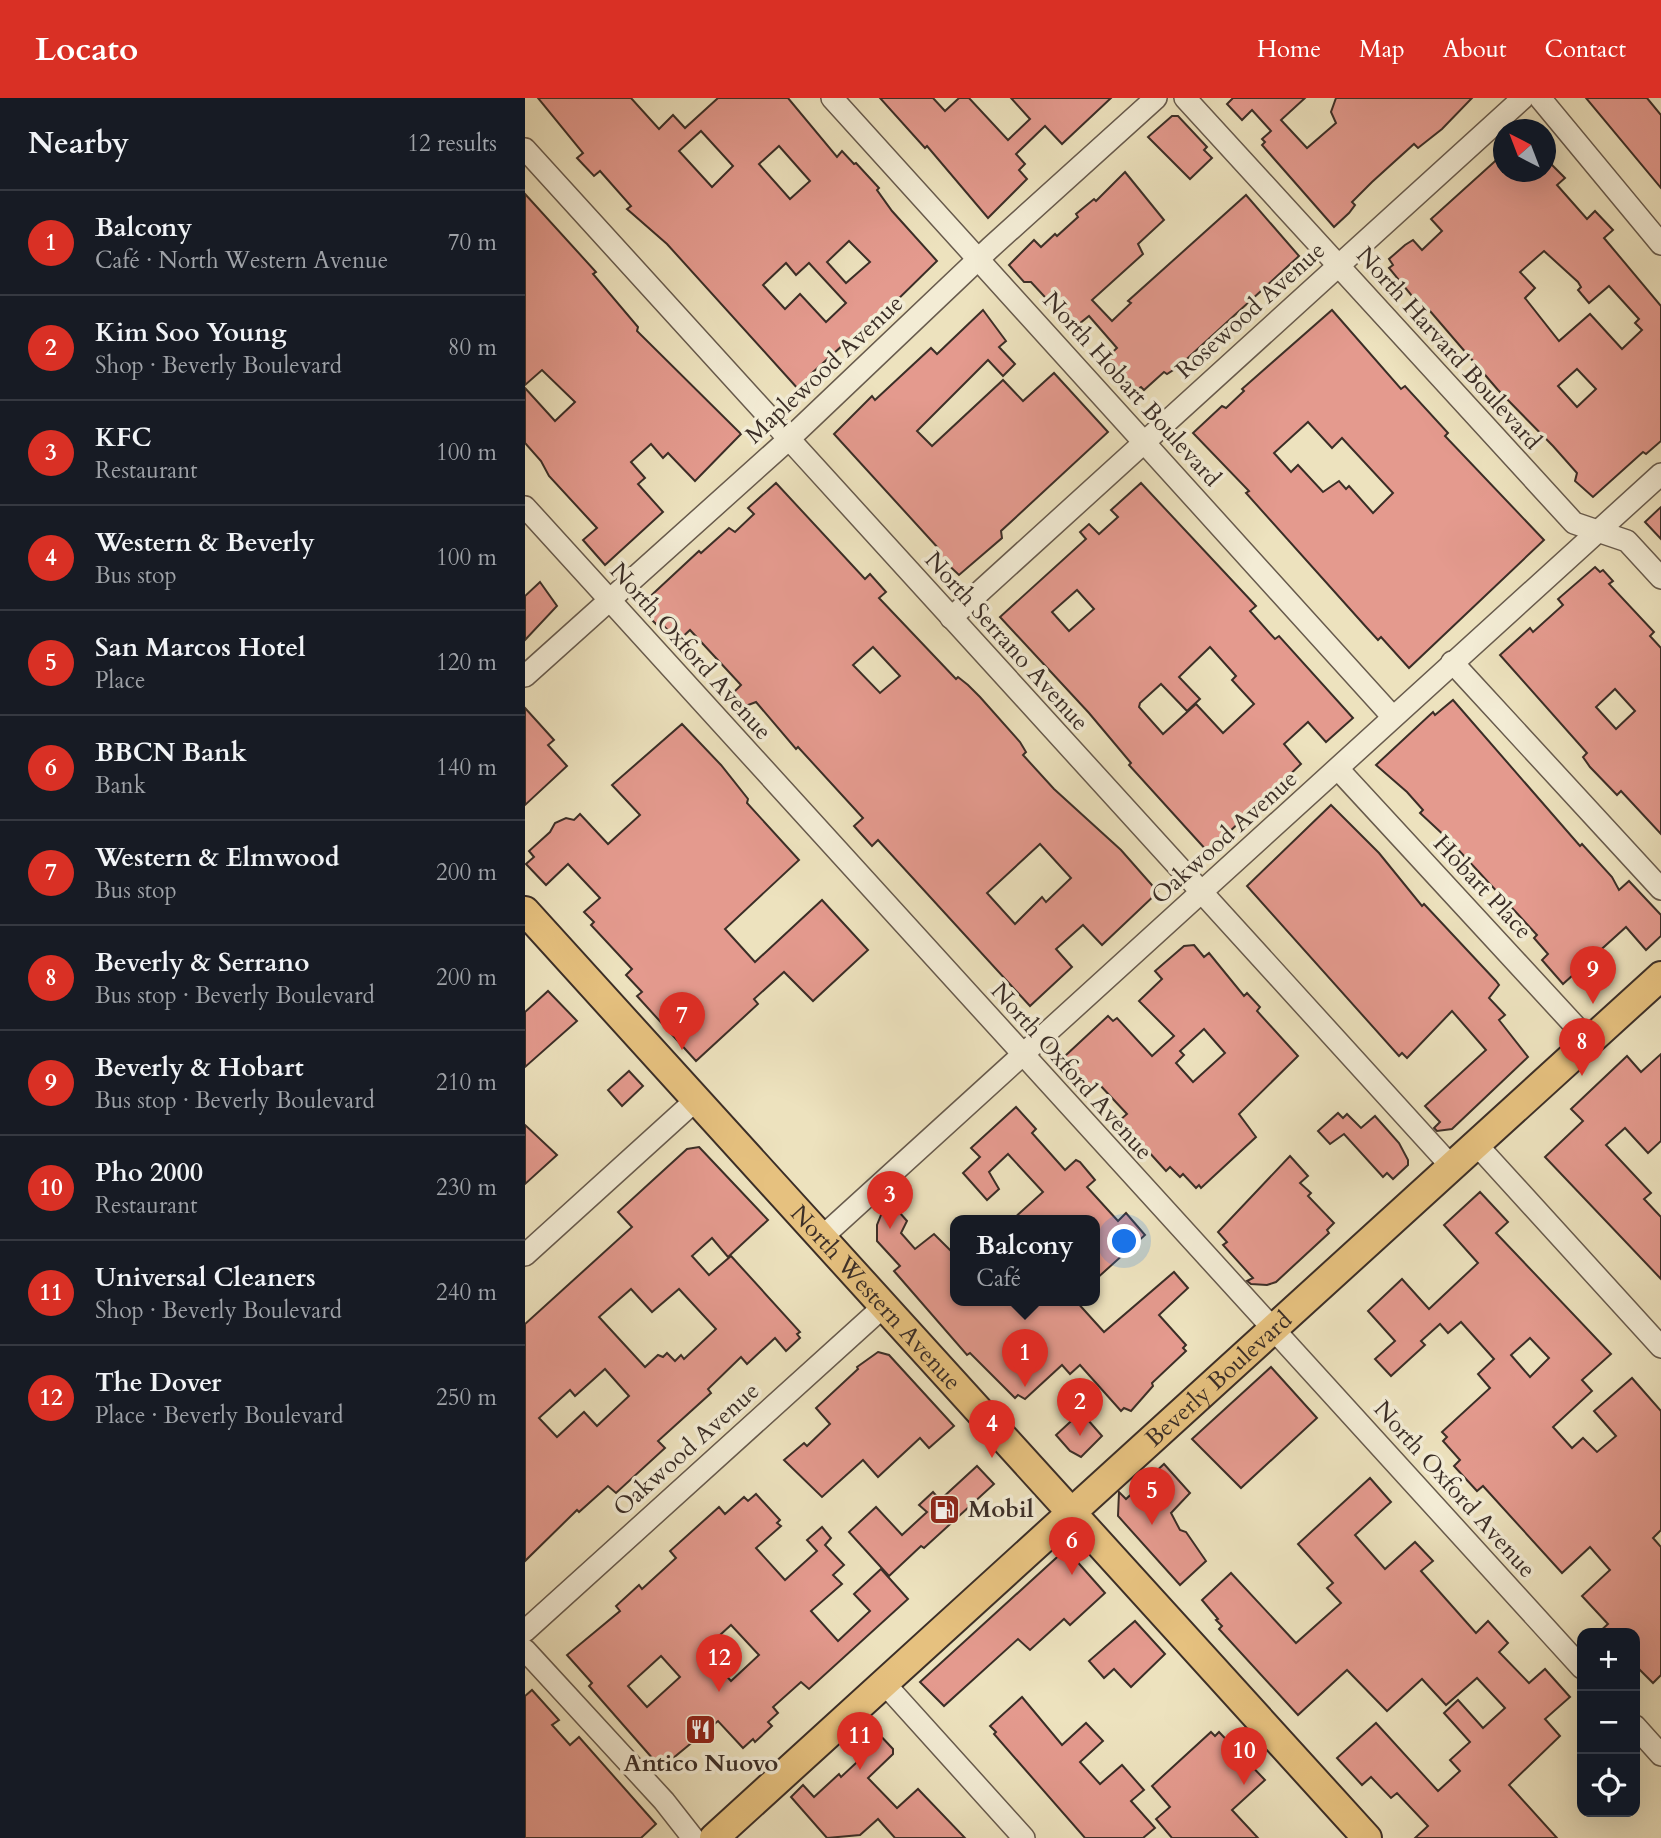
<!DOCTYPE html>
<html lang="en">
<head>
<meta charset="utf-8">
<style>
  body { margin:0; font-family:Cardo,serif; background:#20242c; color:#f1f3f6 }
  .controls { position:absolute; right:21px; bottom:21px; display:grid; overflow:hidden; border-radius:14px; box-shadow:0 7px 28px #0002 }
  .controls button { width:63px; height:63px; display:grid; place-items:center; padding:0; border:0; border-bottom:2px solid #363941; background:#171b24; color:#f1f3f6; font:35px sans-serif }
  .compass { position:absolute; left:968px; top:21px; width:63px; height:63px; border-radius:50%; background:#171b24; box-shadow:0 7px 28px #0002; rotate:318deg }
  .you { position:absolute; left:600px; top:1144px; width:24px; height:24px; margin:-18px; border:5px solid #fff; border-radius:50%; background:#1a73e8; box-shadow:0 0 0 10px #1a73e833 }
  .badge { display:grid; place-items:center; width:46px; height:46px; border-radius:50%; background:#d93025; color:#fff; font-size:23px; font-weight:700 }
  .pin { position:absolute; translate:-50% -58px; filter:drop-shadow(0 2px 4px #0008) }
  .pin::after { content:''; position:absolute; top:37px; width:24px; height:21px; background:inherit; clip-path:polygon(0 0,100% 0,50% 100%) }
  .popup { position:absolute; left:425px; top:1117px; width:150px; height:91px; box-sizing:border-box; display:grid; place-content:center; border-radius:14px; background:#171b24; filter:drop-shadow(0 2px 5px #0005); font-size:23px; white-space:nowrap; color:#9ea1a6 }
  .popup b { font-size:26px; color:#f1f3f6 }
  .popup::after { content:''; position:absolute; left:50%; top:100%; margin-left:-14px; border:14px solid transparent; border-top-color:#171b24 }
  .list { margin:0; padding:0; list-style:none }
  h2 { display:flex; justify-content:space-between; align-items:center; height:91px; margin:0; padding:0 28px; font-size:30px }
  h2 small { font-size:23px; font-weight:400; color:#9ea1a6 }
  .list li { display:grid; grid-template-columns:46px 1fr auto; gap:21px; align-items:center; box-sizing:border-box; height:105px; padding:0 28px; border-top:2px solid #363941 }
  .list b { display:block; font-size:26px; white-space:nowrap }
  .list p { margin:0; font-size:23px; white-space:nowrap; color:#9ea1a6 }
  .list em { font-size:23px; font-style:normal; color:#9ea1a6 }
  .icon { flex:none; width:38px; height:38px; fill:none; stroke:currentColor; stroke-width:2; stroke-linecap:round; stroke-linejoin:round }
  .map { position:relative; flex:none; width:1136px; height:1740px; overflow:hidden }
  header { display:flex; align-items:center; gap:42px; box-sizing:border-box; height:98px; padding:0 35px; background:#d93025; color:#fff }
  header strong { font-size:33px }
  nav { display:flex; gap:38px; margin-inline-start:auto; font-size:24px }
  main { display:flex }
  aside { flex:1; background:#171b24 }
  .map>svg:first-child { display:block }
  .building { fill:#e49a8e; stroke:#3b2e27; stroke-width:2; fill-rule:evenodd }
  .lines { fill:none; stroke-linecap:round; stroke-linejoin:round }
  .minor-casing { stroke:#685b4d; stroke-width:24 }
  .major-casing { stroke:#3b2e27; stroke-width:32 }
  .minor { stroke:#f3ecd5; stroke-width:21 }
  .major { stroke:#e6c17f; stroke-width:28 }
  .labels { text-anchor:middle; stroke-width:7; stroke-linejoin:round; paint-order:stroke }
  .street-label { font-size:24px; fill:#3b2e27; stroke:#f3ecd5 }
  .poi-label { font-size:24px; font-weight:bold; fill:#3b2e27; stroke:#f3ecd5; text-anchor:start }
</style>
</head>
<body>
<header>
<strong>Locato</strong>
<nav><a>Home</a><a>Map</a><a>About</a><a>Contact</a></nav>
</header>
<main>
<aside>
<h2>Nearby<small>12 results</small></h2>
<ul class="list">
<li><span class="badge">1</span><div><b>Balcony</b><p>Café · North Western Avenue</p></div><em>70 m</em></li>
<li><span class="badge">2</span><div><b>Kim Soo Young</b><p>Shop · Beverly Boulevard</p></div><em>80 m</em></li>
<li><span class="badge">3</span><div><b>KFC</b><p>Restaurant</p></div><em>100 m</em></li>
<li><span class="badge">4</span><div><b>Western &amp; Beverly</b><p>Bus stop</p></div><em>100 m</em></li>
<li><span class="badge">5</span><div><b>San Marcos Hotel</b><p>Place</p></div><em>120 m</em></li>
<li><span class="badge">6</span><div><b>BBCN Bank</b><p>Bank</p></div><em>140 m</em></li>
<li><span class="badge">7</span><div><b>Western &amp; Elmwood</b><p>Bus stop</p></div><em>200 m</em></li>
<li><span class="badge">8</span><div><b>Beverly &amp; Serrano</b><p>Bus stop · Beverly Boulevard</p></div><em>200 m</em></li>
<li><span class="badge">9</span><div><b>Beverly &amp; Hobart</b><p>Bus stop · Beverly Boulevard</p></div><em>210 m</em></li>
<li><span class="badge">10</span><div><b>Pho 2000</b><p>Restaurant</p></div><em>230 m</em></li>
<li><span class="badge">11</span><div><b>Universal Cleaners</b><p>Shop · Beverly Boulevard</p></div><em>240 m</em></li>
<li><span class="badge">12</span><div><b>The Dover</b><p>Place · Beverly Boulevard</p></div><em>250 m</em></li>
</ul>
</aside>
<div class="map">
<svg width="1136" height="1740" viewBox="0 0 1136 1740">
  <rect width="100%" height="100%" fill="#ede2be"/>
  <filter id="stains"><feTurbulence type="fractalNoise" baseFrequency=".00286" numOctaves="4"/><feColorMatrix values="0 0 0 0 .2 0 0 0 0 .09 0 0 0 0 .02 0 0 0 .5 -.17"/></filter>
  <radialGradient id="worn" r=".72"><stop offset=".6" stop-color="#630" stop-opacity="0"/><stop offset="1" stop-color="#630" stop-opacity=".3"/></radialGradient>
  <g class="building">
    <path d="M13 0H106L134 31 148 17 160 30 193 0H263L312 59 317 53 329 66 331 65 354 90 352 92 367 113 412 163 360 214 333 235 335 237 321 250 318 247 287 275 290 278 274 292 142 146 102 111 106 108 75 73 69 78 52 60 58 55ZM176 33 208 68 187 89 154 53ZM254 48 285 83 265 101 234 66ZM324 143 345 164 321 185 302 164ZM261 165 271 177 284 165 321 205 301 224 275 196 260 211 238 187Z"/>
    <polygon points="355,0 408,0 420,13 434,0 444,0 483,42 505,21 486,0 586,0 537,46 520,28 491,56 500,66 494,72 502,81 463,120 402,48 400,50"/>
    <polygon points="708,0 780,0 756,22 782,50 811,25 806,14 811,0 947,0 917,31 893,50 889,46 847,84 827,104 830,107 824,115 809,129 737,47 740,44 737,41 746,33 727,12 717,22 702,6"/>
    <polygon points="1061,0 1122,0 1136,17 1136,90"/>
    <polygon points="647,18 653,18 682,49 679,52 687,60 665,81 623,39"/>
    <path d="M978 56V74H1020V60L1040 80 1032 87 1062 121 1070 113 1088 132 1079 140 1136 208V343L1121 356 1118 354 1068 399 1050 383 1052 375 1028 348 973 292 899 206 896 209 864 170 868 167 864 161 880 147 888 142 897 152 917 133 906 121ZM1019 153 1053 184 1056 189 1053 192 1064 205 1084 188 1114 221 1110 225 1117 232 1097 251 1065 216 1034 243 1000 200 1010 190 995 174ZM1052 271 1071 291 1052 309 1033 288Z"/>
    <polygon points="600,74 639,122 613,146 618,156 567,202 587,223 606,205 603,203 721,97 774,158 653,269 642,276 639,274 619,292 616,289 608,294 578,263 592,250 564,218 544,234 531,219 528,214 531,211 506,184 499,184 484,167 509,142 516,149 530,136 532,138 553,119 551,116 569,101 571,103"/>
    <polygon points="0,96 71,174 68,176 113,229 112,233 216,336 170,383 143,355 138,360 126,346 106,364 120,380 113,386 138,414 80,467 58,442 72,430 24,378 16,363 0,345 0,290 30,323 50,304 17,272 0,287"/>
    <polygon points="458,212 481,243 474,249 490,266 478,278 463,262 392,333 407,348 478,282 498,303 529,275 583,334 476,433 477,440 434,477 416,460 414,451 309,336 347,298 350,302 406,250 412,256"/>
    <path d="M807 212 876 291 880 288 923 335 920 338 1019 442 884 570 856 539 853 542 842 530 721 395 724 393 668 335 697 308 701 310 719 293 717 291ZM783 324 807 350 817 340 868 395 848 415 824 388 821 391 814 383 798 394 773 367 766 374 749 355Z"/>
    <path d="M251 385 340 481 345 476 361 494 354 500 431 581 433 579 443 587 455 599 495 644 501 654 498 657 529 691 596 752 633 794 577 847 558 827 531 851 547 869 505 908 353 742 347 748 329 728 338 720 273 649 271 651 231 604 218 609 208 595 216 587 165 532 153 543 135 524 132 527 118 513 122 509 118 505 174 453 176 455 204 430 210 434 229 416 223 410ZM348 549 375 578 355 595 328 567ZM515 746 546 780 521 804 517 799 490 826 462 795Z"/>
    <path d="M616 385 731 508 725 513 750 541 754 538 828 620 801 644 783 624 759 646 776 666 683 754 604 667 606 665 564 615 475 519 561 441 555 434 564 426 574 436 593 419 586 412ZM552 492 569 511 544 533 527 514ZM685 549 711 578 707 582 729 606 698 635 671 606 638 636 614 609 615 605 636 586 662 613 675 601 654 579Z"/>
    <polygon points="1136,409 1136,441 1120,424"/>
    <path d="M1070 469 1075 474 1078 472 1088 483 1084 486 1129 534 1125 538 1136 550V736L1096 693 1092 697 1065 669 1058 659 1062 655 975 557 1005 530 1008 534 1038 507 1033 501ZM1090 591 1110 613 1091 631 1071 609Z"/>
    <polygon points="15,484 32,508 0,542 0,498"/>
    <polygon points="928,602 1055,748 1057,746 1087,779 1094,792 1104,783 1136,817 1136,838 1121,852 1101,829 1038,886 1017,862 1023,856 1009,840 1012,837 929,747 924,748 924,742 895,715 898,712 882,694 851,667 908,614 910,617"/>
    <polygon points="0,610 29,642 23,647 42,668 0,707"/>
    <polygon points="157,626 196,667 223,701 222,705 274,762 200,831 230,864 297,802 343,852 288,903 259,874 229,901 233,906 171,963 112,898 117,894 101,877 107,871 66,827 69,824 59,814 75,800 43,766 21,787 1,766 9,759 4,753 25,734 30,725 41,720 49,722 55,716 83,746 115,717 87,687"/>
    <polygon points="806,707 854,755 897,808 899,806 971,883 974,887 964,900 980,917 974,922 1003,959 927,1031 912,1033 909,1030 915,1024 900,1008 961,952 927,913 882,960 877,955 874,958 722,788"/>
    <path d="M669 847 679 859 684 855 719 898 722 895 735 909 732 913 773 958 714 1016 731 1039 676 1090 674 1087 671 1090 658 1076 655 1079 645 1069 641 1073 595 1022 602 1016 573 985 558 999 540 979V958L583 918 588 923 592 920 627 958 649 938 614 903 637 881 630 873 659 848ZM679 931 700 955 668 984 651 965 659 957 655 953Z"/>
    <polygon points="23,893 52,923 0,969 0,914"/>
    <polygon points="1136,956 1136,1043 1123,1055 1100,1030 1081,1047 1126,1095 1119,1101 1136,1119 1136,1181 1020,1059 1058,1023 1046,1011 1102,958 1116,974"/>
    <polygon points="104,973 118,988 97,1008 83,992"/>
    <polygon points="491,1009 511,1031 507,1035 540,1072 551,1062 555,1064 570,1082 562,1089 593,1123 601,1115 620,1137 570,1182 570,1123 486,1123 518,1094 483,1056 464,1074 474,1091 462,1102 438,1075 455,1059 446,1050"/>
    <polygon points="813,1015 818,1020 822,1016 836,1030 850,1018 874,1045 883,1062 883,1067 868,1081 862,1075 858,1079 819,1036 805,1046 793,1033"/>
    <polygon points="0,1027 32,1057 0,1086"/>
    <path d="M174 1049 243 1122 203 1159 187 1140 167 1158 184 1177 206 1158 275 1234 272 1236 275 1240 261 1253 250 1240 222 1266 216 1259 183 1291 186 1295 133 1343 140 1350 91 1395 83 1388 54 1414 52 1412 0 1463V1226L107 1129 93 1114 162 1051ZM106 1191 127 1214 154 1191 191 1231 159 1261 156 1257 150 1263 142 1255 138 1259 133 1257 120 1269 74 1219ZM80 1271 104 1298 72 1328 59 1314 32 1339 14 1320 45 1292 50 1298Z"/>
    <polygon points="765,1058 783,1078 775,1085 786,1095 783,1098 809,1125 802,1132 804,1135 751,1184 742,1187 726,1186 722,1183 728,1180 698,1147 702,1144 693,1134"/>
    <path d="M955 1094 983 1124 971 1135 1086 1256 1057 1282 1067 1293 1028 1329 1047 1350 1058 1340 1072 1354 1091 1338 1069 1313 1107 1280 1136 1313V1432L1128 1440 1136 1449V1577L1128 1585 1110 1567V1535H1073L1083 1526 1057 1498 1085 1472 1065 1449 1037 1475 958 1388 952 1393 929 1368 935 1362 918 1343 922 1339 917 1334 965 1290 953 1276 969 1261 936 1224 923 1235 915 1226 896 1243 900 1247 866 1278 850 1261 870 1243 843 1213 877 1181 904 1211 953 1165 919 1127ZM1005 1240 1024 1260 1005 1279 986 1257Z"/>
    <polygon points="367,1106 382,1123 376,1135 390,1151 409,1136 430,1157 430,1203 551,1203 579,1234 649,1174 663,1190 634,1217 661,1247 658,1250 661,1253 627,1285 628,1288 606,1313 599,1310 596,1313 555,1267 545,1276 537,1267 500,1301 493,1297 490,1300 445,1255 442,1257 369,1173 375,1168 352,1143 352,1127 356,1117"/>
    <polygon points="353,1254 364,1257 429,1328 404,1350 395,1340 353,1379 338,1362 297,1399 259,1362 279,1345 282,1348 305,1326 291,1310 333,1271 332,1269"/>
    <polygon points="746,1269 792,1320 716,1390 667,1341"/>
    <polygon points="556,1314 577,1338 556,1359 545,1353 531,1337"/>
    <polygon points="639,1366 665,1395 646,1415 655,1432 661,1434 681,1463 655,1487 593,1418 594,1394 601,1401"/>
    <polygon points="452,1368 469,1386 399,1450 396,1448 364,1478 324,1434 351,1409 377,1437 402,1414 394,1407 408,1394 415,1402"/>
    <polygon points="845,1380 866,1404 830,1437 860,1471 890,1444 908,1463 896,1473 951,1535 963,1523 983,1545 974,1554 1004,1585 1020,1571 1045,1599 1020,1621 1035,1638 984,1687 1032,1740 890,1740 903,1728 872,1695 866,1700 846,1679 837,1687 812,1660 851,1625 913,1693 935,1673 925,1662 945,1644 919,1615 933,1602 958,1630 980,1610 952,1580 921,1607 897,1581 862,1613 822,1572 773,1617 694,1531 697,1528 691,1522 693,1521 677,1502 706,1475 771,1545 816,1505 802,1490 808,1485 773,1446"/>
    <path d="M231 1396 255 1422 252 1425 256 1428 231 1450 260 1482 292 1453 282 1442 297 1429 306 1440 300 1447 319 1467 308 1477 317 1486 286 1513 313 1543 345 1513 329 1496 356 1471 383 1501 284 1591 276 1584 248 1609 253 1615 243 1624 247 1628 230 1644 228 1641 218 1650 193 1623 136 1670 64 1588 67 1585 42 1557 95 1513 91 1508 114 1487 117 1491 151 1460 145 1453 194 1409 200 1416 219 1399 223 1403ZM206 1527 234 1557 206 1583 186 1561 192 1556 184 1547ZM136 1558 155 1579 122 1609 103 1588Z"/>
    <polygon points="541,1451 580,1495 545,1527 539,1521 505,1552 493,1541 419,1608 395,1584"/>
    <polygon points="610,1523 640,1556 606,1589 589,1571 579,1580 564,1563"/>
    <polygon points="7,1592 34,1622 27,1627 45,1647 54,1639 131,1726 116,1740 0,1740 0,1598"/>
    <polygon points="497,1599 537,1647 561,1625 578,1643 555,1664 575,1686 597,1667 619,1692 606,1703 630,1730 618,1740 560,1740 469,1636 471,1634 465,1628"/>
    <polygon points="351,1633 368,1651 368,1656 343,1680 372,1710 393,1691 440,1740 370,1740 353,1721 335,1737 302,1740 266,1699 278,1687 289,1699 314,1676 316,1679 345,1652 339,1645"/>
    <polygon points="686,1634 690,1638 694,1634 740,1682 707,1712 733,1740 647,1740 631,1721 645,1709 627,1688"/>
  </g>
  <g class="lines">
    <defs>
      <g id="minor">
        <polyline points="307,0 867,618"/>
        <polyline points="660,0 1049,425 1102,443 1136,480"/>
        <polyline points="1015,0 1136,146"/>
        <polyline points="0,51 926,1068"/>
        <polyline points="0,409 1057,1570"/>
        <polyline points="426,520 998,0"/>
        <polyline points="927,564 1136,791"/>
        <polyline points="0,578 264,341 465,150 631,0"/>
        <polyline points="813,671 1064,943"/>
        <polyline points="951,1046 1136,1249"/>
        <polyline points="296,1140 1136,376"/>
        <polyline points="0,1157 172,1001"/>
        <polyline points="0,1533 358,1209"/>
        <polyline points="0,1552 139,1703 168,1740"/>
        <polyline points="359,1585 499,1740"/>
        <polyline points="1110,1628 1136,1657"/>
      </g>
      <g id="major">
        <path id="s1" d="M0 813 842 1740"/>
        <path id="s2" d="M189 1740 1136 878"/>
      </g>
    </defs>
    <use href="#minor" class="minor-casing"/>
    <use href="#major" class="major-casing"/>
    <use href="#minor" class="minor"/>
    <use href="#major" class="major"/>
  </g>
  <defs>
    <symbol id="fuel-square" viewBox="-11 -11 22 22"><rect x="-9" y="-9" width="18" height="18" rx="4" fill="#8f2418" stroke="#f3ecd5"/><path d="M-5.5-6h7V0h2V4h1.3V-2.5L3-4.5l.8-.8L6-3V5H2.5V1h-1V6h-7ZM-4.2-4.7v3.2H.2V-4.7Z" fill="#fff"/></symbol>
    <symbol id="restaurant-square" viewBox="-11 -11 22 22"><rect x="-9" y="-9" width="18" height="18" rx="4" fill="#8f2418" stroke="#f3ecd5"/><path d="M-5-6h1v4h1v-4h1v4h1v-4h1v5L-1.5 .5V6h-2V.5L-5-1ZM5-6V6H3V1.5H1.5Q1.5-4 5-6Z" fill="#fff"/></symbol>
  </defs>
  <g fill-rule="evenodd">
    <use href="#fuel-square" x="402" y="1394" width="35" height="35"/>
    <use href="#restaurant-square" x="158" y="1614" width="35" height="35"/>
  </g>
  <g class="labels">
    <g class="street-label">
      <text transform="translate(725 212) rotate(-42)" y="8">Rosewood Avenue</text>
      <text transform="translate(924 250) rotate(48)" y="8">North Harvard Boulevard</text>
      <text transform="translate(299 271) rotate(-43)" y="8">Maplewood Avenue</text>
      <text transform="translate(607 291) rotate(48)" y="8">North Hobart Boulevard</text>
      <text transform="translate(482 543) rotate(48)" y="8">North Serrano Avenue</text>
      <text transform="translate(166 553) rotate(48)" y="8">North Oxford Avenue</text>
      <text transform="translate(699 739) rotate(-42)" y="8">Oakwood Avenue</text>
      <text transform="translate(958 789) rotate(47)" y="8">Hobart Place</text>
      <text transform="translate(547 973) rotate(48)" y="8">North Oxford Avenue</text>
      <text dy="8" stroke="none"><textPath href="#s1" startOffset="522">North Western Avenue</textPath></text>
      <text dy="8" stroke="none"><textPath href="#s2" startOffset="682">Beverly Boulevard</textPath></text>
      <text transform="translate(161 1351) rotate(-42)" y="8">Oakwood Avenue</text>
      <text transform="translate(930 1391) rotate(48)" y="8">North Oxford Avenue</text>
    </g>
    <g class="poi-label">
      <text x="443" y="1419">Mobil</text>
      <text x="176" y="1673" text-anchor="middle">Antico Nuovo</text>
    </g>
  </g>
  <rect width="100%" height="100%" filter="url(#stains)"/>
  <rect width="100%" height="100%" fill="url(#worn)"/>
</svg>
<div class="controls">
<button>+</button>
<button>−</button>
<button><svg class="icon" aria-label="locate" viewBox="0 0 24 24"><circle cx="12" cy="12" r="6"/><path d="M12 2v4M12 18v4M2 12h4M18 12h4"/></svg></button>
</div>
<svg class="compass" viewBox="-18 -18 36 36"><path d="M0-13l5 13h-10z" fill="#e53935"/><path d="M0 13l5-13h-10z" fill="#9ea1a6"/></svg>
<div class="you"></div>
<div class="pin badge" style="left:500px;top:1289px">1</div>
<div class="popup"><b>Balcony</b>Café</div>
<div class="pin badge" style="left:555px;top:1338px">2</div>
<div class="pin badge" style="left:365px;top:1131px">3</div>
<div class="pin badge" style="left:467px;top:1360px">4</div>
<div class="pin badge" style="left:627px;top:1427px">5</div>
<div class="pin badge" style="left:547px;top:1477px">6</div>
<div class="pin badge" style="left:157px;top:952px">7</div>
<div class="pin badge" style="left:1057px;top:978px">8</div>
<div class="pin badge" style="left:1068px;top:906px">9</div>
<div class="pin badge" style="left:719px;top:1687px">10</div>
<div class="pin badge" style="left:335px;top:1672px">11</div>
<div class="pin badge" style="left:194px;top:1594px">12</div>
</div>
</main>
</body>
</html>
